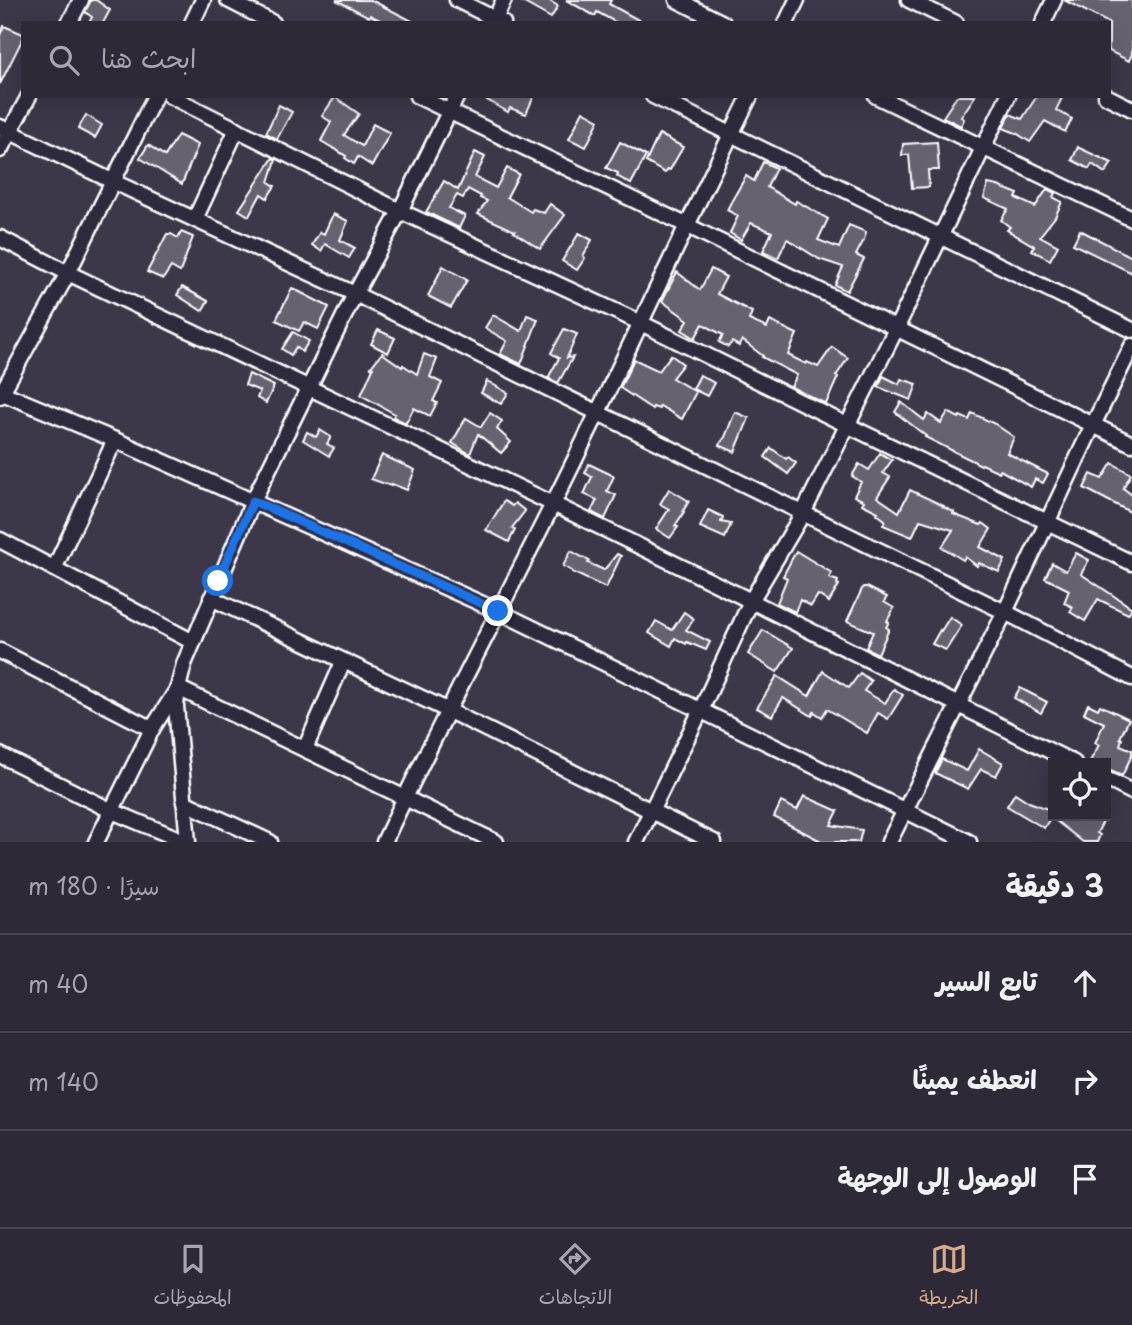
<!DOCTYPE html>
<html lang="ar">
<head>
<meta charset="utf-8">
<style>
  body { margin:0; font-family:"Playpen Sans","Playpen Sans Arabic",sans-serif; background:#35313f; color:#f1f3f6; direction:rtl }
  .controls { position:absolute; right:21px; bottom:21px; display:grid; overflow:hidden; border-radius:0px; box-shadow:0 7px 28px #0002 }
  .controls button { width:63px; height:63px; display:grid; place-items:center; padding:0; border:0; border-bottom:2px solid #484552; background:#2d2937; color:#f1f3f6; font:35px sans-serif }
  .stop { position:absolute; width:21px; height:21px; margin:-16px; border:5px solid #1a73e8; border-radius:50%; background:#fff }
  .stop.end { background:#1a73e8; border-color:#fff; box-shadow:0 2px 7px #0008 }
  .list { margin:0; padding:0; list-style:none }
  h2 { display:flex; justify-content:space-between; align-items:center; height:91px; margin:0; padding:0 28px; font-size:30px }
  h2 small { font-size:23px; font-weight:400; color:#a7a6ad }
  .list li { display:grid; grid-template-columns:46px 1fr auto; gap:21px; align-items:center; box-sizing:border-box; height:98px; padding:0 28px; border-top:2px solid #484552 }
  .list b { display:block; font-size:26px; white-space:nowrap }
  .list em { font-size:23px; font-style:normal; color:#a7a6ad }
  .icon { flex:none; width:38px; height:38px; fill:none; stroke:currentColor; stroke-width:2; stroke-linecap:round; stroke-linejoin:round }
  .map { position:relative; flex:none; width:1132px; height:842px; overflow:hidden; direction:ltr }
  .search { position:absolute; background:#2d2937; box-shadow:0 7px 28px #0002; left:21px; right:21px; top:21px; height:77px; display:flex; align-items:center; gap:18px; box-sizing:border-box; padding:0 24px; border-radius:0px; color:#a7a6ad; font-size:26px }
  .sheet { height:385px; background:#2d2937 }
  nav { display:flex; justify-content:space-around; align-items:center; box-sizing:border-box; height:98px; border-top:2px solid #484552; background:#2d2937; font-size:19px; color:#a7a6ad }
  nav a { display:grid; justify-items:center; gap:4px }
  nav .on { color:#d6ab8b }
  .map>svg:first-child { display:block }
  .building { fill:#666270; stroke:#fff; stroke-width:2 }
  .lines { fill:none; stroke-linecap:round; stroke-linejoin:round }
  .street-casing { stroke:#fff; stroke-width:19 }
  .street { stroke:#2f2a3d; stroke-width:14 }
  .route { stroke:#1a73e8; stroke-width:9 }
</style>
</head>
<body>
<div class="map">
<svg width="1132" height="842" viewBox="0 0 1132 842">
  <rect width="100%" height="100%" fill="#3c3749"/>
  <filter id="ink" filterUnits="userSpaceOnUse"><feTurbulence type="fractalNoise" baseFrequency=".0143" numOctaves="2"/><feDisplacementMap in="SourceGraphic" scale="14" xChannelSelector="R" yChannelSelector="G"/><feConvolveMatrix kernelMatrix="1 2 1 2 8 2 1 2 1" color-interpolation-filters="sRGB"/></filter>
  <g filter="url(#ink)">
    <g class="building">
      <polygon points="91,0 96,0 110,10 103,23 89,23 92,17 85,12"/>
      <polygon points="336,0 371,0 416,23 386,23 370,15 369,17"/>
      <polygon points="519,0 548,0 558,6 551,18"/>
      <polygon points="566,0 611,0 609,4 644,23 617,23 597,12 595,16"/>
      <polygon points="1064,0 1132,0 1132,54 1129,61 1109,51 1109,23"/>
      <polygon points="4,26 23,34 23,38 0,84 0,35"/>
      <polygon points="480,96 534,96 526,114 510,108 508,112"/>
      <polygon points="957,96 975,96 961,117 964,119 961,126 943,117"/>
      <polygon points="1037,96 1063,96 1056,110 1072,119 1065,132 1045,121 1030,142 1016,133 1003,128 1010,114 1022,119"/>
      <polygon points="335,97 359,114 344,135 362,146 373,124 390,133 372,166 358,157 354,164 345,158 346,156 321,141 331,122 322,116"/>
      <polygon points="279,105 292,112 277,139 266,133"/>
      <polygon points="583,111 599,120 586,147 569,139"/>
      <polygon points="86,115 102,125 95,138 78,129"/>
      <polygon points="659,134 683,147 670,170 668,169 665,173 646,162"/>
      <polygon points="178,135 198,145 182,184 140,158 148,145 165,156"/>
      <polygon points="620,142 646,156 631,184 617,176 618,173 606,168"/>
      <polygon points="937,142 939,170 928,170 929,187 912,188 909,155 902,155 903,144"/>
      <polygon points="1078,147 1079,148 1112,163 1105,173 1092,164 1089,169 1072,160"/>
      <polygon points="475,152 485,157 475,177 496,188 507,168 519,174 507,197 531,212 533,209 544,213 550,204 565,215 540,249 514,232 515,231 478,214 487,201 480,198 481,196 468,189 463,198 457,195 449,208 465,216 459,228 426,212 444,181 458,190"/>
      <polygon points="273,158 276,160 269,182 275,186 267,198 261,194 249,216 239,210"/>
      <polygon points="763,162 776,168 767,187 795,204 796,201 828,219 818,240 839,248 849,225 866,232 864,240 856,255 864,259 847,291 835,285 843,267 819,259 787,239 778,258 763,251 772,232 751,223 741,240 730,233 738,216 727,210 730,204 746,176 754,181"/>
      <polygon points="988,184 998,186 1018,194 1016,198 1035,207 1047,189 1055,193 1053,197 1062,202 1055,217 1040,236 1058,246 1050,260 1032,250 1034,246 1007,230 1010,227 1001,220 1008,209 984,198"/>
      <polygon points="333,214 348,221 340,240 355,248 349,258 325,244 321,251 312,245 320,232 324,234"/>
      <polygon points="1080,230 1132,257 1132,273 1073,244"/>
      <polygon points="181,232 193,237 180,272 171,267 163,279 147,272 167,234 171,234 178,238"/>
      <polygon points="579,233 592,240 583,256 585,258 577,270 562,261"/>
      <polygon points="443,266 467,280 451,308 428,296"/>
      <polygon points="711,269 726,277 717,294 752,312 749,320 767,328 770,321 797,334 788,355 806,364 807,362 818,367 832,347 848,358 836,376 838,377 826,404 791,387 797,375 762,357 763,356 742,340 739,346 732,342 728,347 719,342 723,335 703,324 695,338 682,330 688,320 662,301 677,272 700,290"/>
      <polygon points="182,287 208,301 202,311 177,295"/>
      <polygon points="292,288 329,307 318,329 304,322 299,331 276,320"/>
      <polygon points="493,315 521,331 527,315 538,319 521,364 500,354 507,341 485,328"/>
      <polygon points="564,329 577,334 567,358 573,357 558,383 548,378 559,358 551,353"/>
      <polygon points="378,330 395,338 388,353 371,344"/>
      <polygon points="293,332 309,341 302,352 296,347 291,355 282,349"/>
      <polygon points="382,353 402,367 403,365 417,374 424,354 437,359 430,377 442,383 433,401 437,403 430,416 414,408 406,423 393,417 395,414 361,395 373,368 371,367"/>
      <polygon points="671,355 683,364 672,378 696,392 682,419 660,406 659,409 653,407 652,409 620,388 634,359 659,371"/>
      <polygon points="249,374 274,386 266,403 257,398 260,391 245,385"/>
      <polygon points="700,375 714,383 707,396 693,389"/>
      <polygon points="883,376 899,384 901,379 917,384 911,400 878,387"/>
      <polygon points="487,381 508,393 501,404 481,393"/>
      <polygon points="901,402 924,420 928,414 941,423 948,412 959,418 960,416 969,420 972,413 995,424 1014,437 1007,453 1048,474 1043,483 1035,479 1031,487 1000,470 999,472 982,464 981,465 925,437 926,436 895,412"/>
      <polygon points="735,412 749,418 735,452 719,445 725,437"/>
      <polygon points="490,413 502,421 497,429 511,442 501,453 478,434 470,454 452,443 466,418 481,427"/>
      <polygon points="320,430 331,437 327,444 334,448 329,456 303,440 307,432 316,437"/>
      <polygon points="771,448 786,459 788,457 796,463 788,474 765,457"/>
      <polygon points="880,453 892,460 883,473 890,477 877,497 899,512 910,490 944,506 943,507 954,512 953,514 981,525 983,523 991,529 980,547 1005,560 999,572 979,563 977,566 965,557 963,560 942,547 953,530 920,520 912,537 883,525 885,520 877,514 878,512 862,504 864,501 854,496 861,482 852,476 859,464 869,470"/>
      <polygon points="382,455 415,470 407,490 392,484 391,486 371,479"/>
      <polygon points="1112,463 1131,474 1123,488 1132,495 1132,513 1084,488 1091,474 1102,479"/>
      <polygon points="589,464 614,476 607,491 616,495 605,519 591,512 597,500 584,494 592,477 585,473"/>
      <polygon points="669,489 689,501 683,511 684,512 675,526 678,527 670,538 656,529 669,509 660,504"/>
      <polygon points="504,501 512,506 515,503 525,511 512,528 515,530 509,542 486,530"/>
      <polygon points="708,510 723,517 721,522 731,524 725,538 700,527"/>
      <polygon points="571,551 589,561 588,563 604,570 617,554 621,556 606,588 572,572 572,571 563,566"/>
      <polygon points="796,551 832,573 829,578 838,581 837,584 839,585 829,602 818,595 811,606 800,600 795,612 777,603 787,578 783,576"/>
      <polygon points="1076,553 1089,560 1081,574 1132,608 1128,614 1098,599 1085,621 1070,612 1073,607 1064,603 1069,590 1045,578 1052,563 1066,571"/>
      <polygon points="863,587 867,587 887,597 884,602 894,608 887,621 889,622 886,627 889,629 878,654 866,648 873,632 847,621"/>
      <polygon points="684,612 694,619 686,630 710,642 706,650 687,642 686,644 675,638 671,646 649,633 656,621 672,630"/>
      <polygon points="950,617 962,625 946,650 932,644 940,630 941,631"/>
      <polygon points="763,630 793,648 777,672 748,654"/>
      <polygon points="823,671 849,688 860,673 871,681 864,691 885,703 894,689 903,695 888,719 878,713 867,733 827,709 822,717 814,712 812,716 783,698 772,716 757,708 777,676 809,696"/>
      <polygon points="1020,688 1047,702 1041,713 1014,698"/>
      <polygon points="1088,704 1098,709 1100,705 1129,719 1120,738 1122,739 1120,745 1132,750 1132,755 1122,776 1106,769 1106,763 1089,763 1099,745 1095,743 1104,723 1084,713"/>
      <polygon points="979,749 1003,763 996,776 981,769 968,789 935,773 942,759 967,771"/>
      <polygon points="1015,793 1029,802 1053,811 1052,816 1106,816 1097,833 1100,835 1097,842 1083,842 1051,817 1044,828 1007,806"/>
      <polygon points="804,796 838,811 831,825 862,830 859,842 823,842 774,817 781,802 797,810"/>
    </g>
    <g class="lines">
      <defs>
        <g id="street">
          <polyline points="228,0 273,23"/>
          <polyline points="457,0 503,23"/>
          <polyline points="677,0 723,23"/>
          <polyline points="909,0 956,23"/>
          <polyline points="69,23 81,0"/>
          <polyline points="192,23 203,0"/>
          <polyline points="493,23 504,0"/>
          <polyline points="786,23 797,0"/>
          <polyline points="1043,23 1054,0"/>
          <polyline points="170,96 400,211 641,323 847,425 1132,563"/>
          <polyline points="417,96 686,225 1132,444"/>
          <polyline points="653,96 1132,330"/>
          <polyline points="876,96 1132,219"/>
          <polyline points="1106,96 1132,109"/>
          <polyline points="0,127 114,182 355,294 1005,612 1132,678"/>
          <polyline points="0,150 29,96"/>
          <polyline points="195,219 237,129"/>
          <polyline points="0,238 68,273 553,504 751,601 1074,763"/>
          <polyline points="0,392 115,440 498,611 969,842"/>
          <polyline points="0,396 68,273 155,96"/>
          <polyline points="0,540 193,642"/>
          <polyline points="54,569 115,440"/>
          <polyline points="211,598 447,710 714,842"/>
          <polyline points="0,651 152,729"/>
          <polyline points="305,749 343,662"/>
          <polyline points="0,755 112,811 186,842"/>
          <polyline points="1106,779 1132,792"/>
          <polyline points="184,802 270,842"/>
          <polyline points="96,842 152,729 178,688 496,842"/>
          <polyline points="188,842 176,706 178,688 184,664 253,501 355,294 400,211 457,96"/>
          <path d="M384 842C437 728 496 618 552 506 620 370 682 232 750 96"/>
          <polyline points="636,842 701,710 751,601 803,513 896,329 1008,96"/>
          <polyline points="889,842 1005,612 1093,425 1132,346"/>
        </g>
      </defs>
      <use href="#street" class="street-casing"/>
      <use href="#street" class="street"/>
    </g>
  </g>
  <g class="lines" filter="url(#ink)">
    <polyline class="route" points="218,581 253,501 498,611"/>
  </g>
</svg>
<div class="controls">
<button><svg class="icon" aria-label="locate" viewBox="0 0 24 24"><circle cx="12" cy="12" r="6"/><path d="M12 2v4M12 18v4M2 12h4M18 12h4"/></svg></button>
</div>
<div class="stop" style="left:218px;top:581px"></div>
<div class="stop end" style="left:498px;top:611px"></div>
<div class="search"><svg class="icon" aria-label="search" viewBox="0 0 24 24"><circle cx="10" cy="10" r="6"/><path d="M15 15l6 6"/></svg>ابحث هنا</div>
</div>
<section class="sheet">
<h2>3 دقيقة<small>سيرًا · 180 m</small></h2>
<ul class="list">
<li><svg class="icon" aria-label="ahead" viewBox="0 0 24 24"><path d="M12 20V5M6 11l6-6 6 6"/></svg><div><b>تابع السير</b></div><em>40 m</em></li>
<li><svg class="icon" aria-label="right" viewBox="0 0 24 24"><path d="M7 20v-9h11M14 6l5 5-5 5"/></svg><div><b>انعطف يمينًا</b></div><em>140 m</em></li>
<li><svg class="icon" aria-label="arrive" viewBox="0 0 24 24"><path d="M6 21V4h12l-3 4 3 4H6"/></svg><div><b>الوصول إلى الوجهة</b></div></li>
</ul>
</section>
<nav>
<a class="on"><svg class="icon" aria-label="map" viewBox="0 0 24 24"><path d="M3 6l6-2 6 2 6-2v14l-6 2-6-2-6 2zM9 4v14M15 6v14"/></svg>الخريطة</a>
<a><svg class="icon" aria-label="directions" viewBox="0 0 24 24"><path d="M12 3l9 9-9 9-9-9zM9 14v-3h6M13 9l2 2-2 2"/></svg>الاتجاهات</a>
<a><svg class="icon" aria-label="saved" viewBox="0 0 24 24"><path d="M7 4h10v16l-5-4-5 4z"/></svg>المحفوظات</a>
</nav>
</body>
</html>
